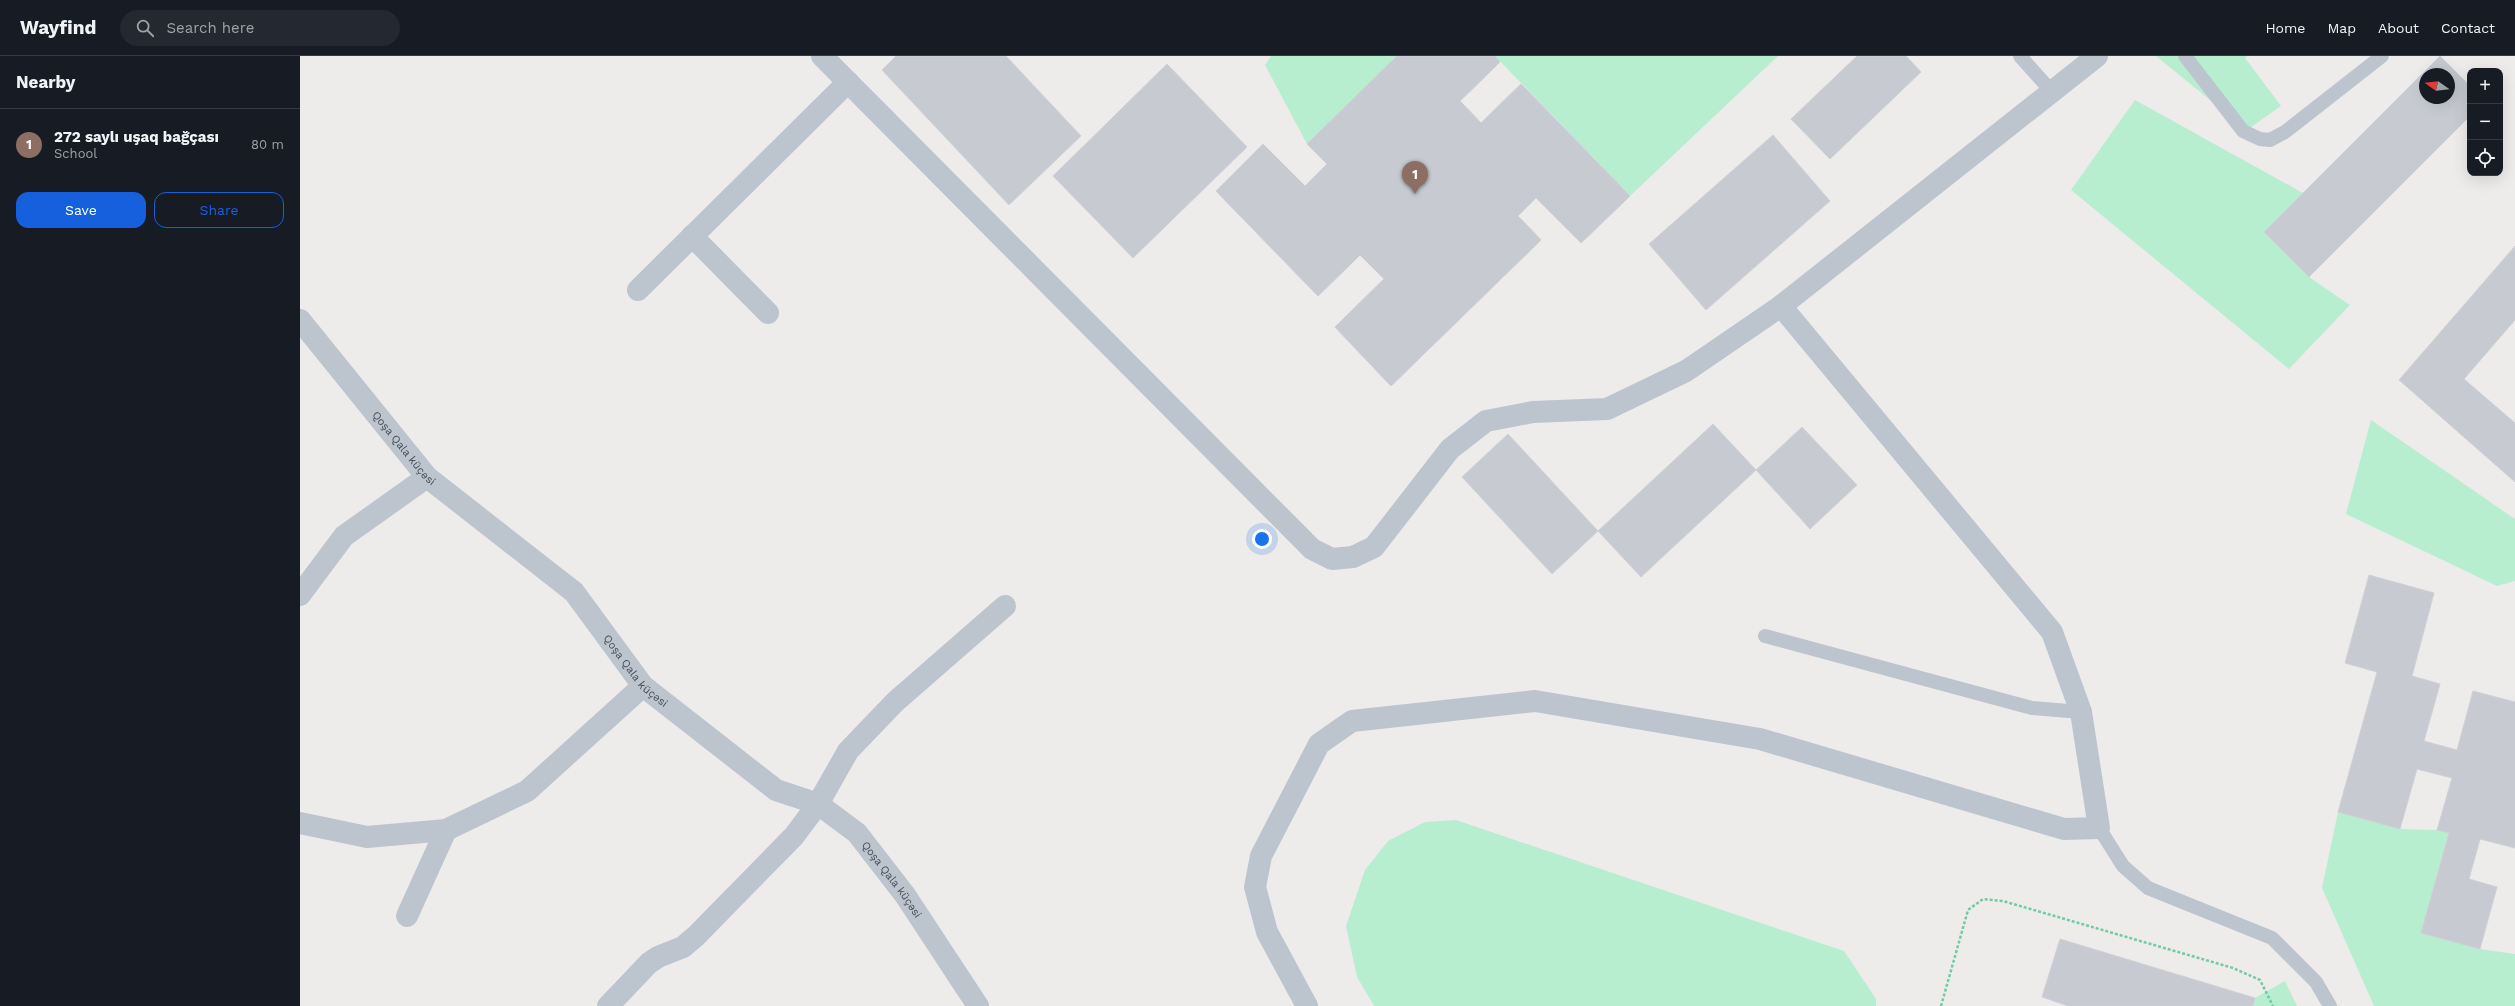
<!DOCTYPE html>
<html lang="en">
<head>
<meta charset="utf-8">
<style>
  body { margin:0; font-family:"Work Sans",sans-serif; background:#242831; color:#f1f3f6 }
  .controls { position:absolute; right:12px; top:12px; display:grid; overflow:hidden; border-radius:8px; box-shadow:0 4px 16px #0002 }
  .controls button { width:36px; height:36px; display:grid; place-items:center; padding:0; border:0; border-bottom:1px solid #363941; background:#171b24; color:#f1f3f6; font:20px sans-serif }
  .compass { position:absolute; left:2119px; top:12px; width:36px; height:36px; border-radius:50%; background:#171b24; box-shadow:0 4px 16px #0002; rotate:284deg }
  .you { position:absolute; left:962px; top:483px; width:14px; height:14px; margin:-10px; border:3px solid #fff; border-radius:50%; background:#1a73e8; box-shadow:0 0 0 6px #1a73e833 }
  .badge { display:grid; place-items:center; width:26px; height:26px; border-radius:50%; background:#1660de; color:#fff; font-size:13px; font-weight:700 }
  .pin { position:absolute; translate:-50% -33px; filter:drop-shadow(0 1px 2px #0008) }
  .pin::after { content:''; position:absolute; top:21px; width:14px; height:12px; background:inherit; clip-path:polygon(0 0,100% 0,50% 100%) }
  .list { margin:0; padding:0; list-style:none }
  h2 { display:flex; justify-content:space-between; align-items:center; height:52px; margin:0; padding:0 16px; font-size:17px }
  h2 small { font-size:13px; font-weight:400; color:#9ea1a6 }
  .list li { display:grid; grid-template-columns:26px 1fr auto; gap:12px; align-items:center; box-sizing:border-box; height:72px; padding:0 16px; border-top:1px solid #363941 }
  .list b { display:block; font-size:15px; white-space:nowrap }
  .list p { margin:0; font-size:13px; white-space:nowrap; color:#9ea1a6 }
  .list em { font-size:13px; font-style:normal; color:#9ea1a6 }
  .actions { display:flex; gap:8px; padding:12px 16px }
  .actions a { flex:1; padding:9px 0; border:1px solid #1660de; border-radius:12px; text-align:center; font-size:14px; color:#1660de }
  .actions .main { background:#1660de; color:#fff }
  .icon { flex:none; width:22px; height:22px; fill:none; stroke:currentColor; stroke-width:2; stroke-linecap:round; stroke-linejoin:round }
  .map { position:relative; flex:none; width:2215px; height:950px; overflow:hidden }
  header { display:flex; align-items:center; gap:24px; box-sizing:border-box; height:56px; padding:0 20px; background:#171b24; border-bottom:1px solid #363941 }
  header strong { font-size:19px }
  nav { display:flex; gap:22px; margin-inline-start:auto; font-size:14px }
  .search { width:280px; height:36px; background:#242831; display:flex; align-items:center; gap:10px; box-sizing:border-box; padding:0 14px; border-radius:22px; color:#9ea1a6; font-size:15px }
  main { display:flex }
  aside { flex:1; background:#171b24 }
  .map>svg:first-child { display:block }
  .green { fill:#b7eed0 }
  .building { fill:#c8cad1; stroke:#cfd1d7; fill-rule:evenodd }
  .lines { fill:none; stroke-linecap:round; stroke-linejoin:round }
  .path { stroke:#6fcca4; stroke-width:2.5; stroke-dasharray:3 2; stroke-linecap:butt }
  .lane { stroke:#bcc5ce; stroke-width:14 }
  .street { stroke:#bcc5ce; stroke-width:22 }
  .labels { text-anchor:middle; stroke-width:3; stroke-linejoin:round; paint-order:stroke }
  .street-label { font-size:11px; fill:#444d59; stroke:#fff }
</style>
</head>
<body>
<header>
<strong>Wayfind</strong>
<div class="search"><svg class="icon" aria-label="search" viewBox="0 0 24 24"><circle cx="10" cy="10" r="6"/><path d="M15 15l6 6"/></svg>Search here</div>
<nav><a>Home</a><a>Map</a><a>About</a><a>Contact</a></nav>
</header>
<main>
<aside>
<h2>Nearby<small></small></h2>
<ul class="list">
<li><span class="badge" style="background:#8d6e63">1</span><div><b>272 saylı uşaq bağçası</b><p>School</p></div><em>80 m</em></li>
</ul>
<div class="actions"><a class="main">Save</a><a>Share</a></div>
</aside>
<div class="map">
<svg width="2215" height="950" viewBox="0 0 2215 950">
  <rect width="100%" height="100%" fill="#eeebeb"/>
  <g class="green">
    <polygon points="971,0 1097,0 1007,88 965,9"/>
    <polygon points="1195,0 1478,0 1330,140"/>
    <polygon points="1856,0 1947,0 1945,2 1981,50 1947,74"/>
    <polygon points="1835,44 2003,137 2009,221 2050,249 1989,313 1771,134"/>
    <polygon points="2071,364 2215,463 2215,525 2197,530 2046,458"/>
    <polygon points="2038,756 2100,773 2137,774 2149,777 2122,877 2180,893 2215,898 2215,950 2074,950 2022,832"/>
    <polygon points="1156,764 1544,895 1576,943 1576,950 1074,950 1057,921 1046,870 1065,814 1088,785 1125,766"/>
    <polygon points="1985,925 1997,950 1953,950 1955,942"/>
  </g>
  <g class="building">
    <polygon points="596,0 706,0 781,80 709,149 582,14"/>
    <path d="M1097 0H1195L1200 6 1160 45 1181 67 1221 28 1330 140 1281 187 1236 142 1218 160 1241 184 1091 330 1035 271 1084 223 1060 199 1018 240 916 135 963 88 1005 130 1027 108 1007 88ZM1135 66 1189 124 1104 206 1049 148Z"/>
    <polygon points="1097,0 1195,0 1200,6 1160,45 1181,67 1221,28 1330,140 1281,187 1236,142 1218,160 1241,184 1091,330 1035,271 1084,223 1060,199 1018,240 916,135 963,88 1005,130 1027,108 1007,88"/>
    <polygon points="1557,0 1606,0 1621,16 1530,103 1491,63"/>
    <path d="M2140 0 2170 30V60L2009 221 1964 176ZM2125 18H2149V42H2125Z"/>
    <polygon points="867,8 947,91 833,202 753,120"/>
    <polygon points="1473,79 1530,145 1406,254 1349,188"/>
    <polygon points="2215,190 2215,264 2164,323 2215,367 2215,426 2099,324"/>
    <polygon points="1413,368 1456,414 1341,521 1298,475"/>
    <polygon points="1502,371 1557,429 1510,473 1456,414"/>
    <polygon points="1208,378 1298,475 1252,518 1162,421"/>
    <polygon points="2069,519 2134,537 2112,620 2140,628 2124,685 2157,694 2173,635 2215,646 2215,792 2180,783 2169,823 2197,831 2180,893 2121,877 2149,777 2137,774 2152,722 2117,713 2100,773 2038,756 2077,616 2045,607"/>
    <polygon points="1760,883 1955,942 1953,950 1768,950 1742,941"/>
  </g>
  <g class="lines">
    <polyline class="path" points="1641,950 1668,854 1683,843 1703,845 1933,912 1960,924 1973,950"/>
    <g class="lane">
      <polyline points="1720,0 1752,36"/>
      <polyline points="1885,0 1943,75 1960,83 1970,84 1985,76 2082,0"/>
      <polyline points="1465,580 1732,652 1781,656"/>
      <polyline points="1799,772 1823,810 1848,832 1972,882 2016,926 2030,950"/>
    </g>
    <g class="street">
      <polyline points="522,0 1012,493 1032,503 1053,501 1074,491 1150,393 1186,365 1233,356 1307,353 1386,315 1481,250 1797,0"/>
      <polyline points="392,180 468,257"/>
      <polyline points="338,234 548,26"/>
      <path id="s1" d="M0 264 127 421 274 536 343 630 476 734 518 748 557 777 605 839 678 950"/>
      <polyline points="0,539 44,480 127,421"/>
      <polyline points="0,767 67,781 146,774 227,735 343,630"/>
      <polyline points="107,860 146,774"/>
      <polyline points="308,950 349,907 358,901 383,891 396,880 494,780 518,748 548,695 595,646 705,550"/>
      <polyline points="1007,950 967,876 955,831 961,800 1019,688 1052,665 1235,645 1460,683 1764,773 1799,772 1781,656 1752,576 1481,250"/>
    </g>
  </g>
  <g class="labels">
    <g class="street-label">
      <text dy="4" stroke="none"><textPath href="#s1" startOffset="165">Qoşa Qala küçəsi</textPath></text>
      <text dy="4" stroke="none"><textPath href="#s1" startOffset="489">Qoşa Qala küçəsi</textPath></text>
      <text dy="4" stroke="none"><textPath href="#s1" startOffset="825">Qoşa Qala küçəsi</textPath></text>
    </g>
  </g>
</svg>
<div class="controls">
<button>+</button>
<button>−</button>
<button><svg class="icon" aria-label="locate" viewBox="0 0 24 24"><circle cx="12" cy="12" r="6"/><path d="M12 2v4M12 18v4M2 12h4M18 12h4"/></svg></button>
</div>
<svg class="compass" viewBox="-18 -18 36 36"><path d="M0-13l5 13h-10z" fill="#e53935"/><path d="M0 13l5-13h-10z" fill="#9ea1a6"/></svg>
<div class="you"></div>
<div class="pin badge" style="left:1115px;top:138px;background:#8d6e63">1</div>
</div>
</main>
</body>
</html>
